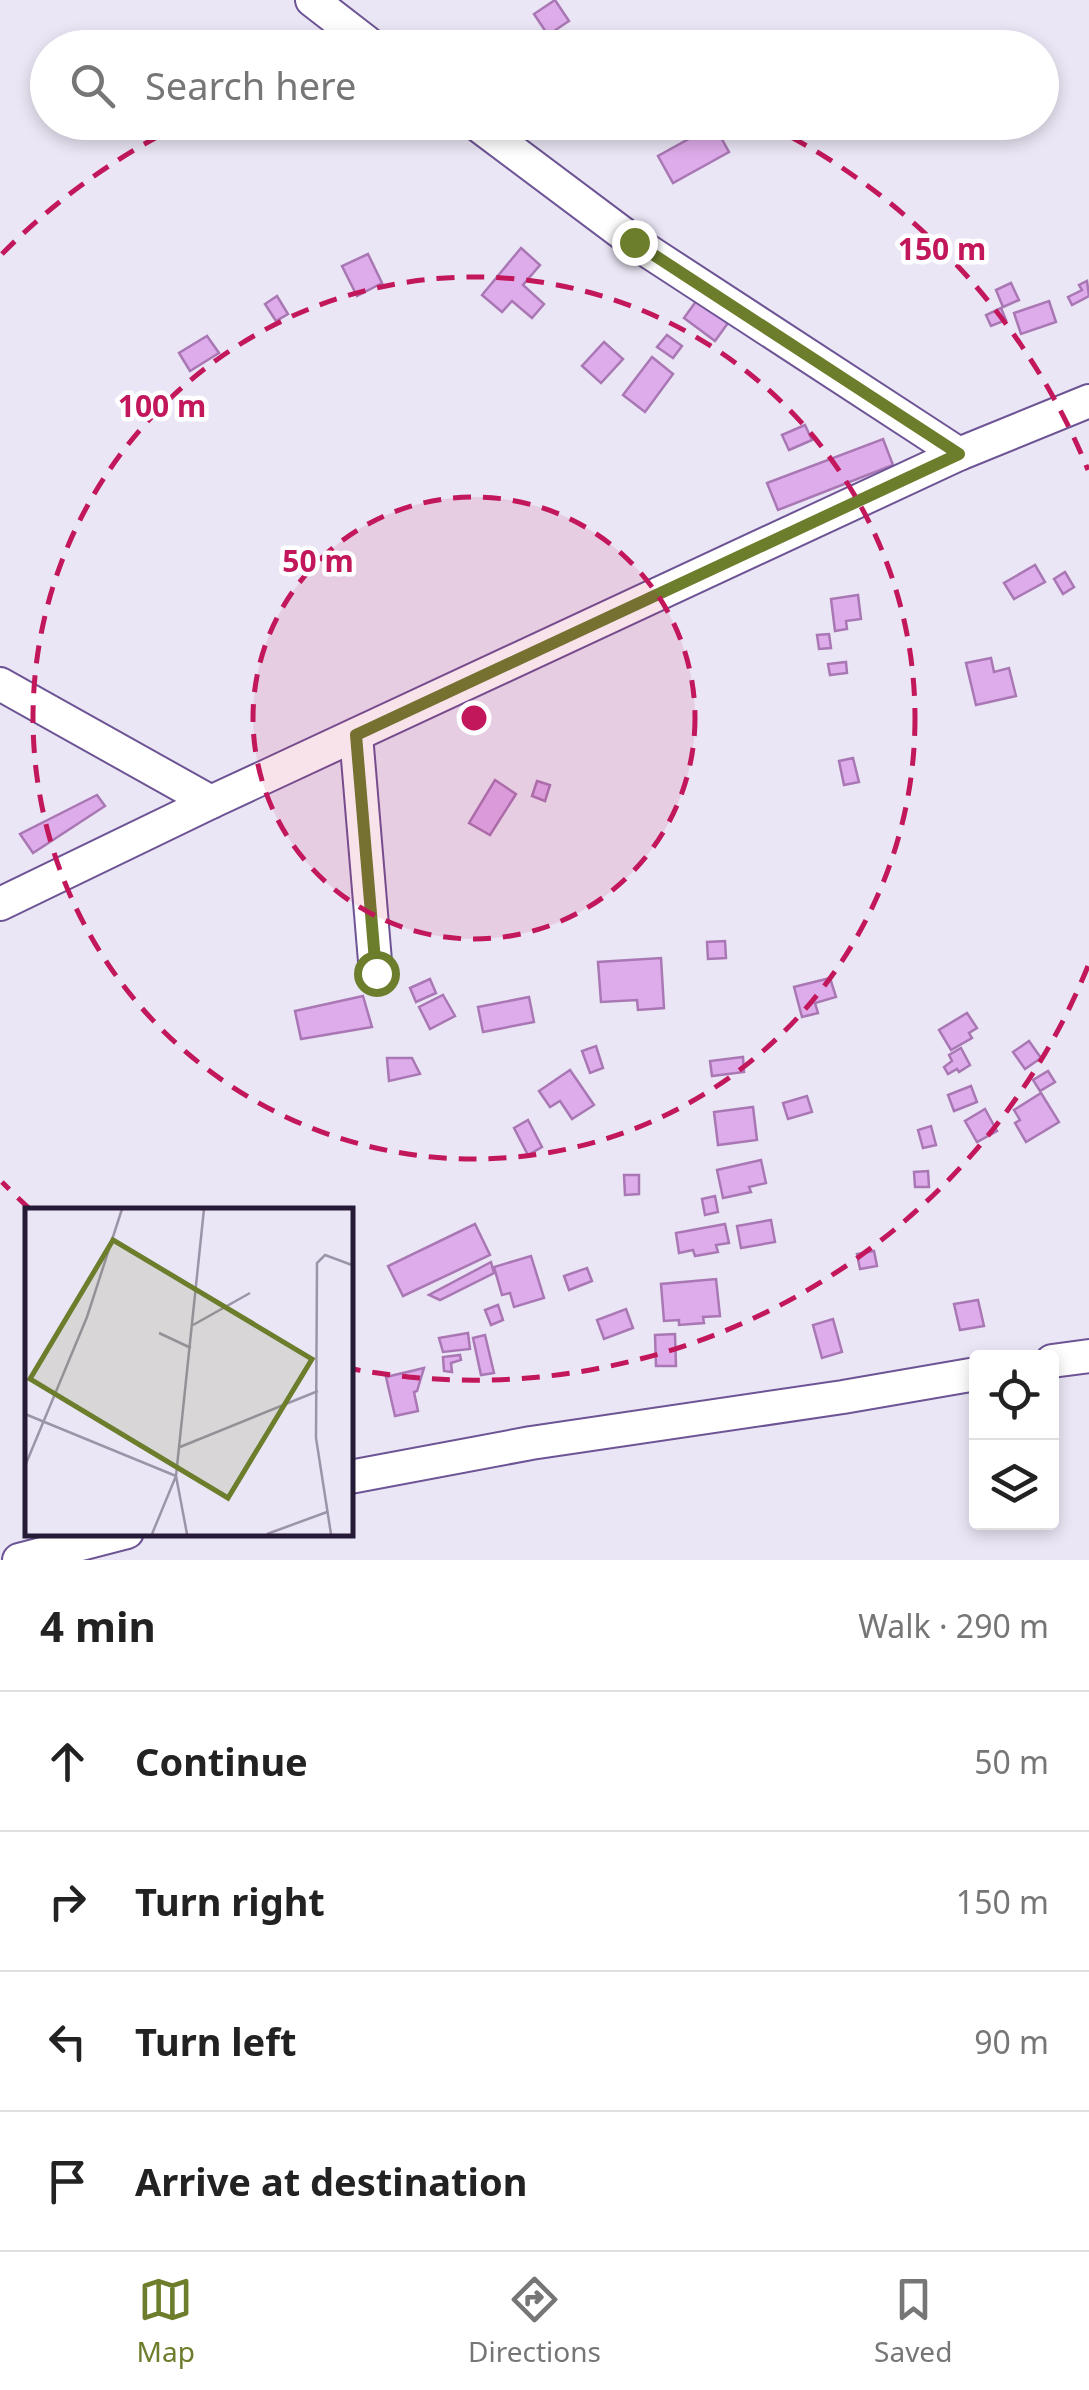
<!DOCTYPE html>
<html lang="en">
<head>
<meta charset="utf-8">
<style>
  body { margin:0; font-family:"Noto Sans",sans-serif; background:#f2f2f2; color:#222 }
  .controls { position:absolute; right:30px; bottom:30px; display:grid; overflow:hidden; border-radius:10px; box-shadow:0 5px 15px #0003 }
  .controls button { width:90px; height:90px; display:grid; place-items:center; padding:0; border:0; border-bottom:2px solid #e0e0e0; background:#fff; color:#222; font:50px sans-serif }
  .stop { position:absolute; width:30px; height:30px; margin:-22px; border:8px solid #6c7d2c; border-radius:50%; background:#fff }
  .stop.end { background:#6c7d2c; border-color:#fff; box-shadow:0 2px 10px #0008 }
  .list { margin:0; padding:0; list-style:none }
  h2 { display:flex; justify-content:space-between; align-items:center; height:130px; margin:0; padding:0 40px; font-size:42px }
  h2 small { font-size:32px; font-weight:400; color:#767676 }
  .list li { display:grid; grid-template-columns:65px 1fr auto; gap:30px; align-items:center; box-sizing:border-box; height:140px; padding:0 40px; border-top:2px solid #e0e0e0 }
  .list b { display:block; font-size:38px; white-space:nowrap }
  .list em { font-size:32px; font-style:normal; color:#767676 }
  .icon { flex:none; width:55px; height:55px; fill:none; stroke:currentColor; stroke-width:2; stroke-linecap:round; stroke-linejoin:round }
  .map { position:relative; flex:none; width:1089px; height:1560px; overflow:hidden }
  .search { position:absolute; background:#fff; box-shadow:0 5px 15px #0003; left:30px; right:30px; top:30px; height:110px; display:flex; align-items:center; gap:25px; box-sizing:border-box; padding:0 35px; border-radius:55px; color:#767676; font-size:38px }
  .sheet { height:690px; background:#fff }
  nav { display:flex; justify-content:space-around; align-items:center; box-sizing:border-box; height:140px; border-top:2px solid #e0e0e0; background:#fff; font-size:28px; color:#767676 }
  nav a { display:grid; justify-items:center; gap:5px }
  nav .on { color:#6c7d2c }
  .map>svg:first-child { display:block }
  .building { fill:#dfaceb; stroke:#a978b4; stroke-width:2.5 }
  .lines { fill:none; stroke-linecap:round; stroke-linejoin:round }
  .minor-casing { stroke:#6d5495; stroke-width:36 }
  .minor { stroke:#fff; stroke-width:32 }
  .route { stroke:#6c7d2c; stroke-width:12 }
  .ring { fill:none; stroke:#c2185b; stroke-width:5; stroke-dasharray:18 12 }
  .inset-road { fill:none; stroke:#9c95a9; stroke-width:2.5 }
  .view { fill:#6c7d2c; fill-opacity:0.15; stroke:#6c7d2c; stroke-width:5 }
  .inset-edge { fill:none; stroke:#251b36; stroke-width:5 }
  .centre { fill:#c2185b; stroke:#fff; stroke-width:5 }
  .ring-label { font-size:30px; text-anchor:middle; font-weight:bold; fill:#c2185b; stroke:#fff; stroke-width:9; stroke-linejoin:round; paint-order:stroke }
</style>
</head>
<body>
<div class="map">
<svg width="1089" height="1560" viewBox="0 0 1089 1560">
  <rect width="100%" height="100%" fill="#ebe6f5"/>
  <g class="building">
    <polygon points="555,0 569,21 548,35 534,14"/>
    <polygon points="94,34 104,48 77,48"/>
    <polygon points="284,122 318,122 300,137 293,128 290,131"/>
    <polygon points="714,125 729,152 673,183 658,156"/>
    <polygon points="521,248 540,265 523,285 544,304 532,318 512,301 502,312 482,295"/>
    <polygon points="368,254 382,283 357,296 342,266"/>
    <polygon points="1087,281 1089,296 1072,305 1068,297 1082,290 1079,285"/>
    <polygon points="1011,283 1019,300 1003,307 996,290"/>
    <polygon points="277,296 288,314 276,321 265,304"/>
    <polygon points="697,300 728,323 715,341 684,318"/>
    <polygon points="1049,301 1056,322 1021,334 1014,313"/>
    <polygon points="1001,308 1006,320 991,326 986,315"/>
    <polygon points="667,335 682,346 673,358 657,347"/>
    <polygon points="207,336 219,353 190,371 179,353"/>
    <polygon points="604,342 623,359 601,383 582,366"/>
    <polygon points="652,357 673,374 645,412 623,395"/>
    <polygon points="805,425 812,440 789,450 782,435"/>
    <polygon points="883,439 893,465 778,510 767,483"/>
    <polygon points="1035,565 1045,582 1014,599 1004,583"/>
    <polygon points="1065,572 1074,587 1063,594 1054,579"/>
    <polygon points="858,595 861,619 846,621 847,629 835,631 831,599"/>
    <polygon points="829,634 831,648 819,649 817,635"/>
    <polygon points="991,658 994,672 1009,668 1016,696 976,705 966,663"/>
    <polygon points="846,662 847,673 830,675 828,664"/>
    <polygon points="853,758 859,782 844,785 839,761"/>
    <polygon points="495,780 516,794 490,835 469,823"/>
    <polygon points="537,781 550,785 545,801 532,796"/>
    <polygon points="97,795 105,806 33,853 20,834"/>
    <polygon points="725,941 726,958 708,959 707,942"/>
    <polygon points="661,958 664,1008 638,1010 637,1000 601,1002 598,962"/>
    <polygon points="830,978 836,997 815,1003 818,1013 802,1017 794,987"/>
    <polygon points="430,979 436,993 416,1002 410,988"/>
    <polygon points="443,995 455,1016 430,1029 419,1007"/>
    <polygon points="363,996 372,1027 301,1039 295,1011"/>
    <polygon points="529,997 534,1022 483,1032 478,1007"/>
    <polygon points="967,1013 977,1028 969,1033 972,1038 951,1050 939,1030"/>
    <polygon points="1029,1041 1041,1058 1025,1069 1013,1052"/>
    <polygon points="596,1046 603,1068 590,1073 582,1051"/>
    <polygon points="961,1048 970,1065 959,1072 957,1069 948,1074 944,1067 952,1061 949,1055"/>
    <polygon points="743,1057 744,1072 712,1076 710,1061"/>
    <polygon points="387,1058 412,1058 420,1074 389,1081"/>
    <polygon points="570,1070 594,1105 572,1119 560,1101 550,1107 539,1091"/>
    <polygon points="1048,1071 1055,1082 1040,1091 1033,1080"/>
    <polygon points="971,1086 977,1102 954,1111 948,1095"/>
    <polygon points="1041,1093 1059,1122 1026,1142 1015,1123 1020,1120 1014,1110"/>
    <polygon points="807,1096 812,1112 788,1119 783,1103"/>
    <polygon points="753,1107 757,1140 718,1145 714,1112"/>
    <polygon points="985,1109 997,1131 977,1142 965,1121"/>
    <polygon points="528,1120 542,1147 528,1155 514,1128"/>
    <polygon points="931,1126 936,1145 923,1148 918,1130"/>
    <polygon points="761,1160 766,1183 749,1187 751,1192 723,1198 717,1170"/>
    <polygon points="928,1171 929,1187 915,1187 914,1172"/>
    <polygon points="624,1175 639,1175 639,1194 625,1195"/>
    <polygon points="715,1196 718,1212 705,1215 702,1199"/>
    <polygon points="771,1220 775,1242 741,1248 737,1226"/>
    <polygon points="475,1224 490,1255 403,1296 388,1266"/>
    <polygon points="725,1224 729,1243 716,1245 718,1252 695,1256 693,1250 679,1253 676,1233"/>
    <polygon points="874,1251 877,1266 860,1269 857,1254"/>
    <polygon points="531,1256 544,1298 514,1307 510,1293 502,1295 494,1267"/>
    <polygon points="491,1262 494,1273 440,1300 429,1295"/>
    <polygon points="587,1268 592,1281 569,1290 564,1276"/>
    <polygon points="716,1279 720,1316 703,1317 704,1323 679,1325 679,1320 664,1321 661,1284"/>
    <polygon points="978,1300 984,1326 960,1330 954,1304"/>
    <polygon points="498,1305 503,1320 491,1325 485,1310"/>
    <polygon points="626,1309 633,1328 604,1339 597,1320"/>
    <polygon points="833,1319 842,1352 822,1358 813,1325"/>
    <polygon points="468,1333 470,1349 443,1352 439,1338"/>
    <polygon points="675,1334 676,1366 656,1366 655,1335"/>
    <polygon points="485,1335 494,1373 481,1375 473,1338"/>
    <polygon points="460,1355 461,1360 451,1363 452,1372 444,1371 443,1357"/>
    <polygon points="424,1368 417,1391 414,1392 418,1411 395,1416 386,1377"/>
  </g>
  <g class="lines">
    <defs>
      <g id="minor">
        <polyline points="312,0 374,48"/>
        <polyline points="474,122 634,242 959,454"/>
        <polyline points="0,684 211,802"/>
        <polyline points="356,735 376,973"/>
        <polyline points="0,904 211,802 959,454 1089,401"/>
        <polyline points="1052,1361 1089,1356"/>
        <polyline points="350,1477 531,1443 843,1397 976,1374"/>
        <polyline points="19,1560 127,1532"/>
      </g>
    </defs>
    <use href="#minor" class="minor-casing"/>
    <use href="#minor" class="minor"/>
  </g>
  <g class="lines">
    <polyline class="route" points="376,973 356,735 959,454 634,242"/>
  </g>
  <circle cx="474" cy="718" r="221" fill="#c2185b" fill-opacity=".12"/>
  <g class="ring">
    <circle cx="474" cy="718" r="221"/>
    <circle cx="474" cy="718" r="441"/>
    <path d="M1088 966A662 662 0 0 1 353 1369M31 1210A662 662 0 0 1 2 1182M2 254A662 662 0 0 1 184 123M764 123A662 662 0 0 1 1088 470"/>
  </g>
  <g transform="translate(25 1208)">
    <rect width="328" height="328" fill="#ebe6f5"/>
    <path class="inset-road" d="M168 117 225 85M134 125 166 140M0 206 151 268 162 326M155 239 293 183M0 258 62 109 97 1M127 326 151 268 179 1M242 326 302 304M306 326 291 230 292 55 300 47 327 57"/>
    <path class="view" d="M88 32 287 151 203 290 5 171Z"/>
    <rect width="328" height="328" class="inset-edge"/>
  </g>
  <circle cx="474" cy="718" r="15" class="centre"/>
  <g class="ring-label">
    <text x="942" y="260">150 m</text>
    <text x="162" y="417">100 m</text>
    <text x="318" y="572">50 m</text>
  </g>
</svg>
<div class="controls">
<button><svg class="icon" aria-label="locate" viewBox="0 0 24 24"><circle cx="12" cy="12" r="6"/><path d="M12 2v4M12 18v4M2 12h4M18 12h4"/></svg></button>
<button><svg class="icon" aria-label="layers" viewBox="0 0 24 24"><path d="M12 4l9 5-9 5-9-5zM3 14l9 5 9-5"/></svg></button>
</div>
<div class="stop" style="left:376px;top:973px"></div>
<div class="stop end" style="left:634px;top:242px"></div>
<div class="search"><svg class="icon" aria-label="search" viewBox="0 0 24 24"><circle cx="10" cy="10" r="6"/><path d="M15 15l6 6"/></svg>Search here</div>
</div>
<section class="sheet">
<h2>4 min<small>Walk · 290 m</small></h2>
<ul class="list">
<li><svg class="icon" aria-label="ahead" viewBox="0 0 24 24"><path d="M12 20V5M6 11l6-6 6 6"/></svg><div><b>Continue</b></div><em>50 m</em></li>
<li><svg class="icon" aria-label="right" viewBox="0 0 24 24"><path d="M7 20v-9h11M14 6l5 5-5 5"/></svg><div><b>Turn right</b></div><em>150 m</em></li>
<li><svg class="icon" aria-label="left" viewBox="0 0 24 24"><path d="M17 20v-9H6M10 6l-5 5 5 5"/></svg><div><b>Turn left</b></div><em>90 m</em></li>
<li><svg class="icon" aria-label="arrive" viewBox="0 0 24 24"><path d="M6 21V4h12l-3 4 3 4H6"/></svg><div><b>Arrive at destination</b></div></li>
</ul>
</section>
<nav>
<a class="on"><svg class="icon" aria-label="map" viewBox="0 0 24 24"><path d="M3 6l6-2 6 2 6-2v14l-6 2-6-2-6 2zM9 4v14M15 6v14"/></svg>Map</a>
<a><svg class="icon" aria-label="directions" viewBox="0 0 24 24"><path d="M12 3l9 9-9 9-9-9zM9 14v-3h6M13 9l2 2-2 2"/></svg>Directions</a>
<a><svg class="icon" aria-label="saved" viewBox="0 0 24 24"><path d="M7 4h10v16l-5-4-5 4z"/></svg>Saved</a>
</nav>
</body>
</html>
